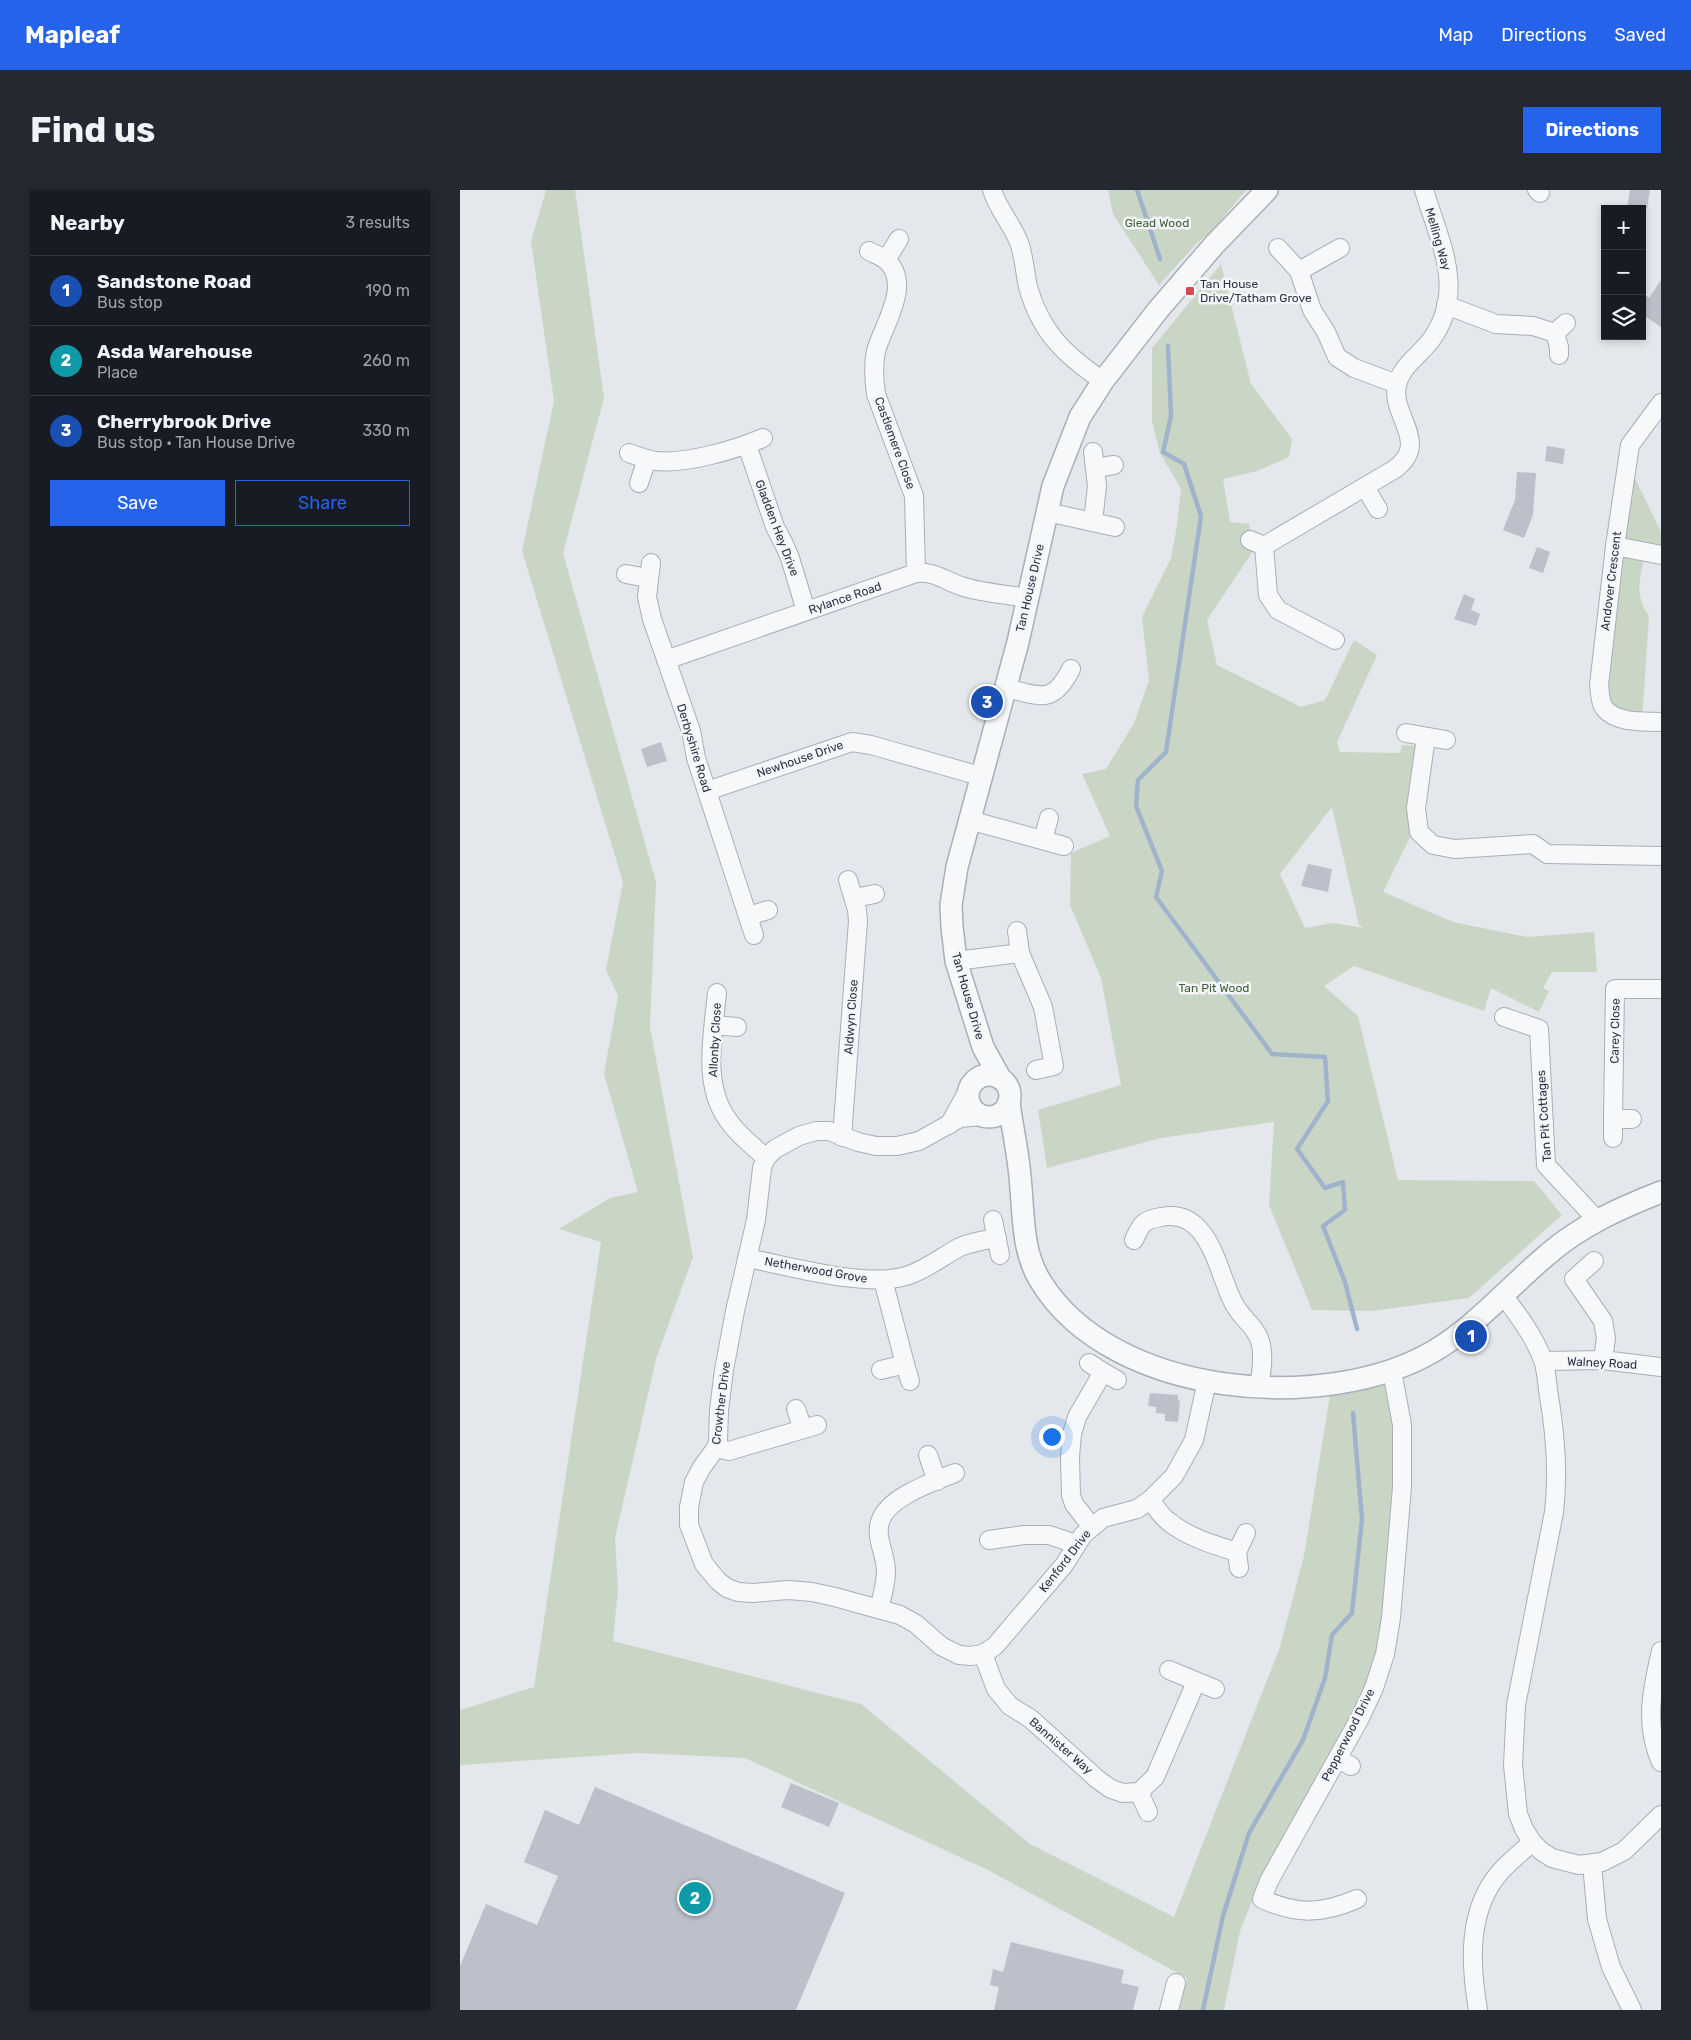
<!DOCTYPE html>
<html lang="en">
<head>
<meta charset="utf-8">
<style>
  body { margin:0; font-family:Rubik,sans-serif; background:#242831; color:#f1f3f6 }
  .controls { position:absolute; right:15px; top:15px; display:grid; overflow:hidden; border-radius:0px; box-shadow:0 2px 8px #0003 }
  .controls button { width:45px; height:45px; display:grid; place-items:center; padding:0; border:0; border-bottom:1px solid #363941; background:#171b24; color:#f1f3f6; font:25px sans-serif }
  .you { position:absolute; left:591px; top:1246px; width:18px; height:18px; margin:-12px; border:4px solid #fff; border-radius:50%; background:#1a73e8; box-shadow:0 0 0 8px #1a73e833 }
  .badge { display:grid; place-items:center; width:32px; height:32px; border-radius:50%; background:#2563eb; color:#fff; font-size:16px; font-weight:700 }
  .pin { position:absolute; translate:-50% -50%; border:2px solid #fff; box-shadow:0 1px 5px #0006 }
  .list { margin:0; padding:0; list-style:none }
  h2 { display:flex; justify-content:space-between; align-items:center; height:65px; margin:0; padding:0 20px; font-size:21px }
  h2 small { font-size:16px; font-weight:400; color:#9ea1a6 }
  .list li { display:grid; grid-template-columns:32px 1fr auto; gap:15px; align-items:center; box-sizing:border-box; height:70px; padding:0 20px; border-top:1px solid #363941 }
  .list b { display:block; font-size:19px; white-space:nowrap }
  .list p { margin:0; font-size:16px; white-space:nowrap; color:#9ea1a6 }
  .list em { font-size:16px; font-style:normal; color:#9ea1a6 }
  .actions { display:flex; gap:10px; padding:15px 20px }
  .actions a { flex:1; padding:11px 0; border:1px solid #2563eb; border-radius:0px; text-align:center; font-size:18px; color:#2563eb }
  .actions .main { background:#2563eb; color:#fff }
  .icon { flex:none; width:28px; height:28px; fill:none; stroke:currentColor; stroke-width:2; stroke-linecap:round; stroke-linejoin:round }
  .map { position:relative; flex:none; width:1201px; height:1820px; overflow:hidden; border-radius:0px }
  header { display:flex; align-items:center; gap:30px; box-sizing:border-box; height:70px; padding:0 25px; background:#2563eb; color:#fff }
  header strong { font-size:24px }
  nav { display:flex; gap:28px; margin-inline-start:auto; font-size:18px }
  .intro { display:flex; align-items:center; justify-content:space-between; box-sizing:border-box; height:120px; padding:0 30px }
  h1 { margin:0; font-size:35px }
  .button { padding:12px 22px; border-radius:0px; background:#2563eb; color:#fff; font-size:18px; font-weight:700 }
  main { display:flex; gap:30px; padding:0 30px }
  aside { flex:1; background:#171b24; border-radius:0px; box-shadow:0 2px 8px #0003 }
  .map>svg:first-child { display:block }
  .green { fill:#c9d6c5; fill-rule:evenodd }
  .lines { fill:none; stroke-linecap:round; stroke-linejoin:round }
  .stream { stroke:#9fb4cc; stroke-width:4.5 }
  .building { fill:#bbc0ca }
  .minor-casing { stroke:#a9aeb7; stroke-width:20 }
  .tertiary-casing { stroke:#a9aeb7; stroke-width:24 }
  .minor { stroke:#f7f8fa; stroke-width:18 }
  .tertiary { stroke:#f7f8fa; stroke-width:21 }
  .poi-dot { fill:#d1495b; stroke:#f4f6f9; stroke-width:2 }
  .labels { text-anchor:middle; stroke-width:5; stroke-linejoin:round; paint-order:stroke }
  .park-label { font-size:12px; fill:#3f6138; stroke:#f4f6f9 }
  .street-label { font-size:12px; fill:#2b3445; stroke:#f4f6f9 }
  .poi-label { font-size:12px; fill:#2b3445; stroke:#f4f6f9; text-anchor:start }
</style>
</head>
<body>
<header>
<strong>Mapleaf</strong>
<nav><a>Map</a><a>Directions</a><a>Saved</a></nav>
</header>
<div class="intro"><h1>Find us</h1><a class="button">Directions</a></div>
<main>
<aside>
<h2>Nearby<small>3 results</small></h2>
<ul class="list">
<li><span class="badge" style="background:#1a4fb4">1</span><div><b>Sandstone Road</b><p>Bus stop</p></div><em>190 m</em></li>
<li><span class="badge" style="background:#0f9aa8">2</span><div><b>Asda Warehouse</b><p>Place</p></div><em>260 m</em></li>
<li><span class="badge" style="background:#1a4fb4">3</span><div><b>Cherrybrook Drive</b><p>Bus stop · Tan House Drive</p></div><em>330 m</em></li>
</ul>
<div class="actions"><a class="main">Save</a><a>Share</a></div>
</aside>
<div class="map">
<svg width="1201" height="1820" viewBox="0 0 1201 1820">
  <rect width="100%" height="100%" fill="#e4e7ec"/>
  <g class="green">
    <polygon points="86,0 115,0 144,208 103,363 196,692 190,837 233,1067 196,1169 155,1348 158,1399 153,1451 401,1514 570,1654 714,1727 820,1457 844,1366 870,1205 879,1193 926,1194 934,1236 933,1294 922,1438 908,1495 892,1528 797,1699 780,1741 764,1820 719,1820 727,1788 528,1680 285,1568 178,1563 0,1575 0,1520 74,1497 141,1052 99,1039 150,1008 178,1002 144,884 158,806 146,780 163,692 62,361 94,211 71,51"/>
    <polygon points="648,0 786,0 750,43 736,54 699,95 653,24"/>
    <path d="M761 74 791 194 832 249 829 267 797 281 763 289 770 332 789 334 795 358 747 430 757 475 841 517 865 510 894 450 917 465 877 552 880 562 940 563 942 555 960 556 953 641 923 702 993 732 1067 747 1134 742 1137 782H1092L1083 798 1089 801 1079 822 1031 798 1024 821 894 776 864 796 898 826 938 990 1074 991 1102 1025 1009 1108 911 1121 852 1120 809 1015 814 932 701 948 587 978 578 920 661 895 641 788 610 715 611 663 650 646 622 584 646 579 674 533 689 490 682 427 711 368 717 336 721 299 700 263 692 231V158ZM872 617 899 735 903 738 873 733 845 738 820 684Z"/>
    <path d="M1167 272 1201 342V364L1185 362C1181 387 1173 404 1189 426L1182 531 1144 518Z"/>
  </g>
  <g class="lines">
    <g class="stream">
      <polyline points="677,0 700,69"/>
      <polyline points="708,156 711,226 703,262 724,274 741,326 706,562 678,590 676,616 702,681 696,707 812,864 865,867 868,911 837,959 865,998 883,992 885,1020 863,1036 885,1092 897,1139"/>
      <polyline points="743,1820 763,1726 789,1643 843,1550 865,1488 872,1445 892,1423 902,1329 893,1223"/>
    </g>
  </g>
  <g class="building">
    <polygon points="1170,0 1190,0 1187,19 1167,19"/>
    <polygon points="1201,90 1201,137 1182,124 1182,103 1189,108"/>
    <polygon points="1087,256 1105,259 1103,274 1085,271"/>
    <polygon points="1057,282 1076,283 1073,325 1064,348 1043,340 1055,310"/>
    <polygon points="1077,357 1090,362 1083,383 1069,378"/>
    <polygon points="1004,404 1015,409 1011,420 1020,424 1016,436 994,429"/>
    <polygon points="201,552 207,571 187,577 181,559"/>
    <polygon points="848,674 872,679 868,702 841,696"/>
    <polygon points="690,1203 718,1205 718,1210 720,1211 718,1232 705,1231 705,1224 696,1223 696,1217 688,1216"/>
    <polygon points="331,1593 379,1613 369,1637 321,1617"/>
    <polygon points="135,1597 385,1703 336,1820 0,1820 0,1776 26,1714 77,1735 98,1686 64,1672 85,1620 119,1635"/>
    <polygon points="551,1752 664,1780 661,1793 679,1797 673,1820 534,1820 539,1797 530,1795 533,1779 543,1782"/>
  </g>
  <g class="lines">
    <defs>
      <g id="minor">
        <path d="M532 0C538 20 553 35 560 55 564 68 565 83 568 97 581 143 605 165 643 191"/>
        <polyline points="1077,0 1080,3"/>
        <polyline points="818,58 839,81 852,120 866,142 877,167 894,178 937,194"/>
        <path d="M409 61C414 64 421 66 426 70 453 94 423 135 416 161 413 175 414 190 416 204L454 306 456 383"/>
        <polyline points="426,70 439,49"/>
        <polyline points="839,81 880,58"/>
        <polyline points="986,115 1036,134 1073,136 1095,143"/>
        <polyline points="1099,165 1099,157 1095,143 1106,133"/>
        <path d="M1201 213 1170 255 1155 356 1139 495C1140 502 1140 513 1144 518 1157 534 1184 531 1201 532"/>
        <polyline points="287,255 315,337 324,354 330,368 346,421"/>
        <polyline points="633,262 637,296 633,332"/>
        <path d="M169 263C177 266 187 270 196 271 227 274 274 260 303 248"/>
        <polyline points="635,278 654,275"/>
        <polyline points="179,293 187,269"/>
        <polyline points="905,297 918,319"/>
        <polyline points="587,322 655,337"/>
        <polyline points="790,350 804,356"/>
        <polyline points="1155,356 1201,365"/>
        <polyline points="191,373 187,407 192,429 231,541 236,568 294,745"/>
        <polyline points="166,384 188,388"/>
        <path d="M875 450 818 420 808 405 804 356 935 279C971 252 930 226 937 195 941 176 961 164 971 150 1007 100 979 51 964 0"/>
        <path d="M206 470 456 383C474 381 484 390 501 396 521 403 546 404 567 408"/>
        <path d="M546 498C580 506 593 515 611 479"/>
        <polyline points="946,543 986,550"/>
        <polyline points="966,547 956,618 959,642 973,655 995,659 1073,654 1087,664 1201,666"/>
        <polyline points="247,601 392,552 411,555 520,586"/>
        <polyline points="509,630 604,656"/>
        <polyline points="583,649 589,628"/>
        <polyline points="394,708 415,704"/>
        <polyline points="289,726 308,720"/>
        <polyline points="557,741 560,763"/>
        <polyline points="496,771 560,763 583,817 594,876 576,880"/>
        <path d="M257 803C253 844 242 895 268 930 278 945 293 956 306 968"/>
        <polyline points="1044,827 1079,839 1086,975 1137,1030"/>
        <polyline points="254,835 277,837"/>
        <polyline points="521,926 500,928 459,951 437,956 416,956 398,952 369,941 356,941 339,946 315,959 306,968 302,978 296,1030 275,1121 264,1180 259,1220 258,1251 256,1258 242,1277 234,1292 229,1317 229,1335 244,1374 258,1391 267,1398 278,1402 293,1403 328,1400 352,1402 375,1407 440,1425 456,1434 481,1456 499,1465 511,1466 523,1464 535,1456 604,1375 623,1345 643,1328 677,1319 690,1310 714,1286 734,1250 747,1191"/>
        <polyline points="1153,929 1155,799 1201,799"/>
        <polyline points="489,935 509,899"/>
        <polyline points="382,947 398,731 397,720 388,690"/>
        <polyline points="1153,948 1153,929 1172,929"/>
        <polyline points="533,1030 540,1065"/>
        <path d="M674 1050C681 1034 683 1030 701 1027 750 1017 757 1082 774 1114 782 1129 798 1138 801 1155 804 1169 801 1184 799 1197"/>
        <path d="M287 1068C329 1076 406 1098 446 1086 466 1080 481 1067 500 1057 512 1052 524 1050 537 1048"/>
        <polyline points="1134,1071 1114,1089 1143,1131 1146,1148 1143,1170"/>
        <path d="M1043 1105C1058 1125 1074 1146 1083 1170 1086 1179 1087 1190 1088 1200 1095 1240 1099 1281 1094 1322L1056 1515 1053 1575 1058 1624 1064 1639 1072 1652 1081 1661 1092 1668 1119 1675 1142 1672 1164 1661 1201 1625"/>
        <polyline points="1084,1171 1143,1170 1201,1177"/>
        <polyline points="629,1173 643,1182 617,1227 612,1244 610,1267 611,1305 614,1314 632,1337"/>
        <polyline points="445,1174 450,1191"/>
        <polyline points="421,1180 445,1174 423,1090"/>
        <polyline points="643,1182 657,1190"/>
        <polyline points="336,1219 343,1239"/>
        <polyline points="256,1258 269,1261 357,1235"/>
        <polyline points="468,1265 477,1291"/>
        <path d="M690 1310C696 1317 701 1326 708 1331 727 1347 754 1355 777 1362"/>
        <polyline points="529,1350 564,1345 589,1345 616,1354"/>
        <polyline points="779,1378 777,1362 786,1343"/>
        <path d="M419 1419C422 1407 426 1394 426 1381 426 1365 415 1348 420 1332 427 1307 473 1292 495 1283"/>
        <path d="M1201 1461C1192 1499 1184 1535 1201 1572"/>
        <polyline points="523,1464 536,1499 550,1516 571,1529 637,1589 651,1599 663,1603 679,1602 695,1587 736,1492"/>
        <polyline points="709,1480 755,1499"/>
        <polyline points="878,1569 891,1576"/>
        <polyline points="679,1602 688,1622"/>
        <polyline points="1132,1674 1137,1729 1151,1777 1172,1820"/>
        <path d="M897 1709C862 1724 837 1725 802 1709L809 1691 900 1528 914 1498 925 1464 931 1428 942 1297V1235L932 1181"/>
        <polyline points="709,1820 716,1793"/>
        <path d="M1018 1820C1010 1773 1007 1719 1041 1681 1050 1671 1062 1662 1072 1652"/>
      </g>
      <g id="tertiary">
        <circle cx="529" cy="906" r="21"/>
        <polyline points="540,888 523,857 496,771 492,737 491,715 497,677 558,452 593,296 620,227 643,191 698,120 754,55 807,0"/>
        <path d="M549 912C552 937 558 962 560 987 564 1023 561 1061 581 1092 652 1207 865 1225 974 1161 1016 1136 1050 1096 1087 1065 1120 1036 1160 1018 1201 1002"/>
      </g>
    </defs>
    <use href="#minor" class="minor-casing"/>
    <use href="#tertiary" class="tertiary-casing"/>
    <use href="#minor" class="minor"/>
    <use href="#tertiary" class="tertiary"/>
  </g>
  <rect class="poi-dot" x="725" y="96" width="10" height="10" rx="2.5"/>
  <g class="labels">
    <g class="park-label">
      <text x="697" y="37">Glead Wood</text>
      <text x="754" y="802">Tan Pit Wood</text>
    </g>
    <g class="street-label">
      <text transform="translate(978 49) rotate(74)" y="4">Melling Way</text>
      <text transform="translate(435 253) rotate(70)" y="4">Castlemere Close</text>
      <text transform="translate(317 338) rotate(69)" y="4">Gladden Hey Drive</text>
      <text transform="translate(1151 391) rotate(-83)" y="4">Andover Crescent</text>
      <text transform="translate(570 398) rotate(-77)" y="4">Tan House Drive</text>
      <text transform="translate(385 408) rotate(-19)" y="4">Rylance Road</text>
      <text transform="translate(234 558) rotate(73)" y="4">Derbyshire Road</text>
      <text transform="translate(340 569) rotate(-19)" y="4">Newhouse Drive</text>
      <text transform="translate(508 806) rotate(74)" y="4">Tan House Drive</text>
      <text transform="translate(391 827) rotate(-86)" y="4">Aldwyn Close</text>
      <text transform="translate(1155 841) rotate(-89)" y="4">Carey Close</text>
      <text transform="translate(255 850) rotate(-87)" y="4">Allonby Close</text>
      <text transform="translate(1084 926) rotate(-94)" y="4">Tan Pit Cottages</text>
      <text transform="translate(356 1080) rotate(10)" y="4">Netherwood Grove</text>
      <text transform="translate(1142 1173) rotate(3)" y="4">Walney Road</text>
      <text transform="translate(261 1213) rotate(-83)" y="4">Crowther Drive</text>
      <text transform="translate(605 1371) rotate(-52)" y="4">Kenford Drive</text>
      <text transform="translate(888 1545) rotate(-63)" y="4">Pepperwood Drive</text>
      <text transform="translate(601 1556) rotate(41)" y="4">Bannister Way</text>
    </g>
    <g class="poi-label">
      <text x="740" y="98">Tan House<tspan x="740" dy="14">Drive/Tatham Grove</tspan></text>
    </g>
  </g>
</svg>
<div class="controls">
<button>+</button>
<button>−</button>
<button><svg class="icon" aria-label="layers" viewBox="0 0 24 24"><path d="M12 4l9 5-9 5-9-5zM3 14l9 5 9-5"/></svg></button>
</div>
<div class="you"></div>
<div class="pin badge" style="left:1011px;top:1146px;background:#1a4fb4">1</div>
<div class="pin badge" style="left:235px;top:1708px;background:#0f9aa8">2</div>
<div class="pin badge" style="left:527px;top:512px;background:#1a4fb4">3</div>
</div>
</main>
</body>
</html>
